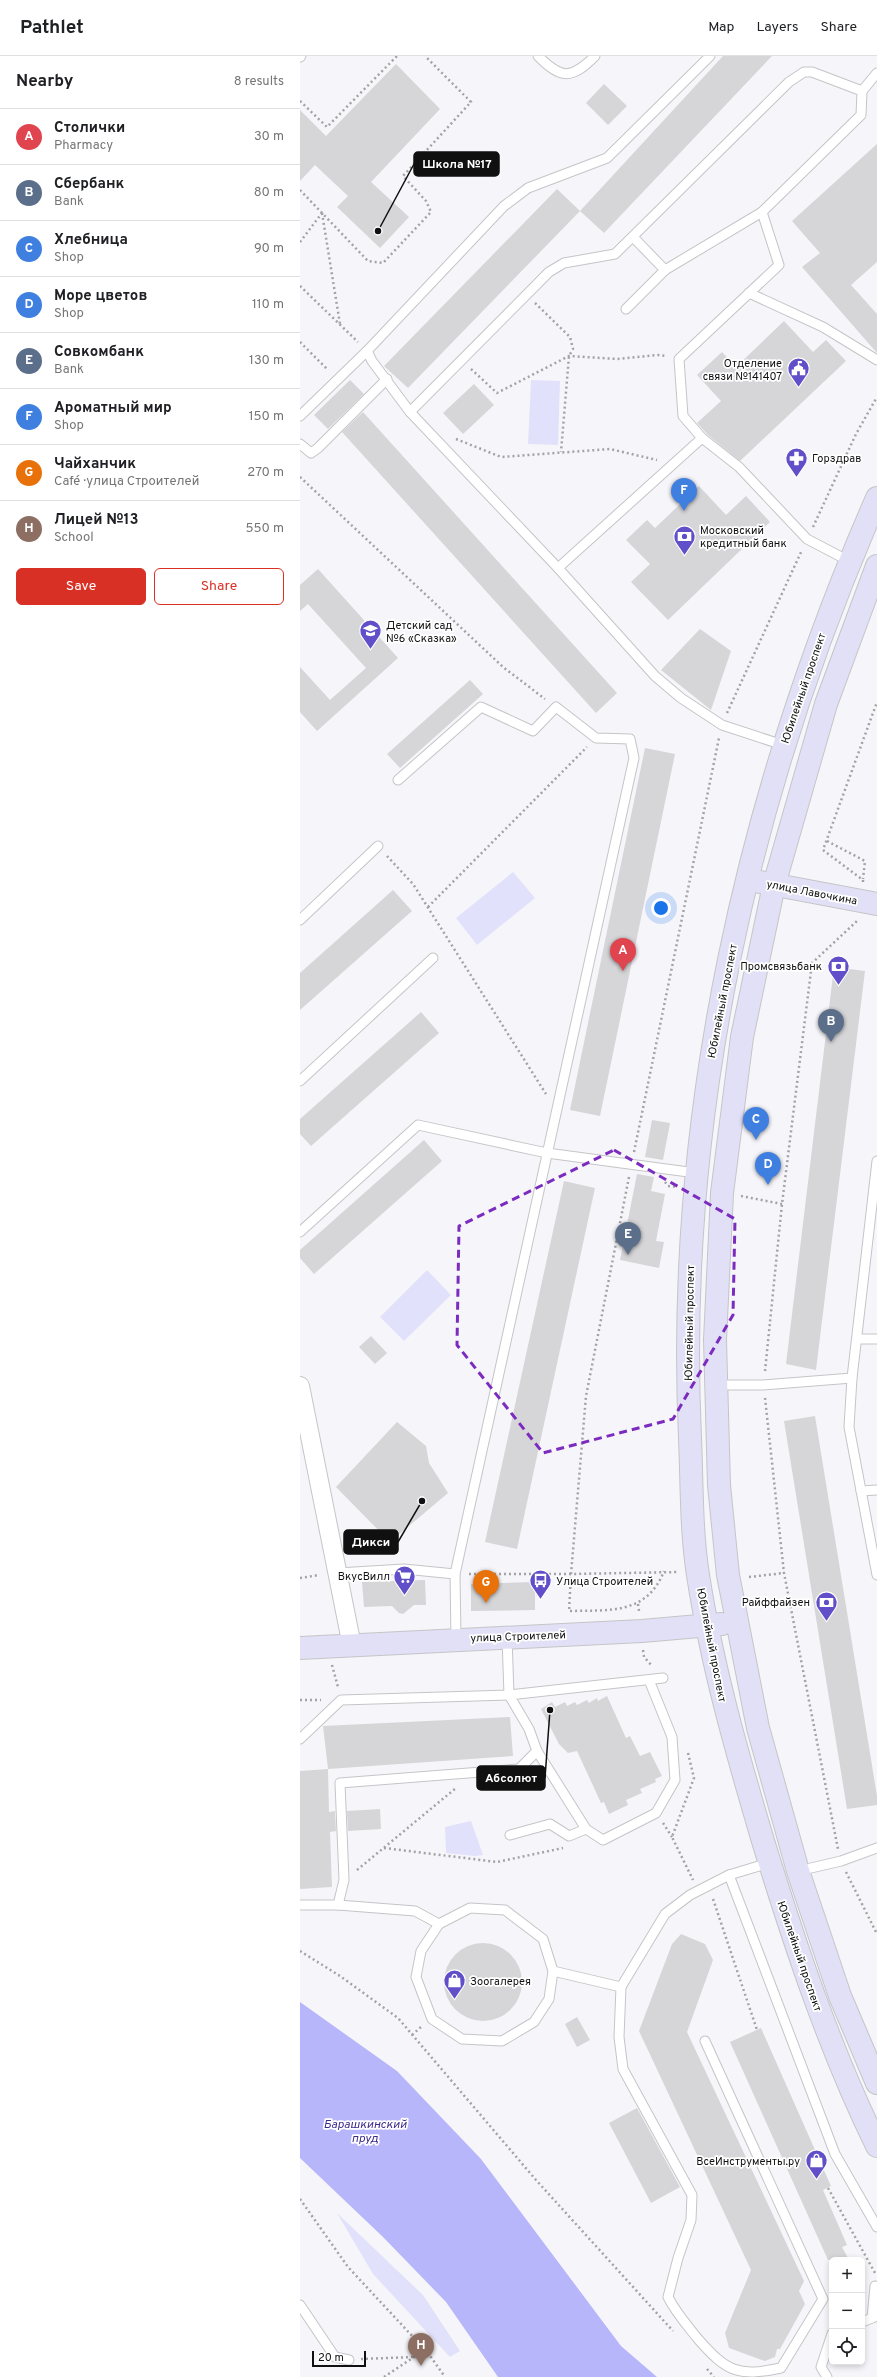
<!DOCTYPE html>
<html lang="en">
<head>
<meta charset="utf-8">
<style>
  body { margin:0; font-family:Overpass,sans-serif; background:#f6f6f6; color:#202124 }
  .controls { position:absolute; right:12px; bottom:12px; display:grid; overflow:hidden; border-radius:6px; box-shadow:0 2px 6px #0003 }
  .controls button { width:36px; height:36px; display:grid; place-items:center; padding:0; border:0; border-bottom:1px solid #e0e0e0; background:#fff; color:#202124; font:20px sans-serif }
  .scale { position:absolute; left:12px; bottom:10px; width:54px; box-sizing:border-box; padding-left:4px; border:2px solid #101011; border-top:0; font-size:11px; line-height:14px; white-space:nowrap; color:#101011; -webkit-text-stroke:3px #fff; paint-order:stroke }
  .you { position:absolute; left:361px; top:852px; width:14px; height:14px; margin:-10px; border:3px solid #fff; border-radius:50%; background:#1a73e8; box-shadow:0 0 0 6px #1a73e833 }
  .badge { display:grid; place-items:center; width:26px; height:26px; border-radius:50%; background:#d93025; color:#fff; font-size:13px; font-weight:700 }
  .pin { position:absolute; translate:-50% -33px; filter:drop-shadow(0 1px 2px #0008) }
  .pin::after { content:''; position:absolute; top:21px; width:14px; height:12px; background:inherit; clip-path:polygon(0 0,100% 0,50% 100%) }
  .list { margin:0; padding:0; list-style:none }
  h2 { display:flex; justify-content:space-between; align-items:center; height:52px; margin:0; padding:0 16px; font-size:17px }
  h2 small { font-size:13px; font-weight:400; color:#757577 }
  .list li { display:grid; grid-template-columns:26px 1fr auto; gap:12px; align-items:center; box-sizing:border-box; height:56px; padding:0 16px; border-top:1px solid #e0e0e0 }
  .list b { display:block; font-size:15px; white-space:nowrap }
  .list p { margin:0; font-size:13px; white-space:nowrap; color:#757577 }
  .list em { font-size:13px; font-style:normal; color:#757577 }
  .actions { display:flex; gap:8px; padding:12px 16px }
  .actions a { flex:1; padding:9px 0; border:1px solid #d93025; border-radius:6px; text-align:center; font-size:14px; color:#d93025 }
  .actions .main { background:#d93025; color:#fff }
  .icon { flex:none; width:22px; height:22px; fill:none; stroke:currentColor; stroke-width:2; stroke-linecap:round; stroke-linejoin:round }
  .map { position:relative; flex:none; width:577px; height:2321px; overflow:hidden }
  header { display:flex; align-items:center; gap:24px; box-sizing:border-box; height:56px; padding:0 20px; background:#fff; border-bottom:1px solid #e0e0e0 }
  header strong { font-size:19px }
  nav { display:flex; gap:22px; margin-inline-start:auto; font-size:14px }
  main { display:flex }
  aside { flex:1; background:#fff }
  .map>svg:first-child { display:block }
  .green { fill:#e1e1fb }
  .water { fill:#b7b6fb }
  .building { fill:#d6d6d9 }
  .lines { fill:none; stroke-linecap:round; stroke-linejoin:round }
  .lane-casing { stroke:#c5c5c8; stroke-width:11 }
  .street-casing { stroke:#c5c5c8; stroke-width:20 }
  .secondary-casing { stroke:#c5c5c8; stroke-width:24 }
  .path { stroke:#a3a3a6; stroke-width:2.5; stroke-dasharray:2 3; stroke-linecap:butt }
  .lane { stroke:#fff; stroke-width:9 }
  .street { stroke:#fff; stroke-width:18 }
  .secondary { stroke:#e1e0f7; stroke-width:22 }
  .marked { fill:none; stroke:#7b2cbf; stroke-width:3; stroke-dasharray:8 5; stroke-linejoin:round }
  .labels { text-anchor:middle; stroke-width:3.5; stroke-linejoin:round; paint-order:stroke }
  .poi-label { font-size:11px; fill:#101011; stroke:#fff; text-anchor:end }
  .street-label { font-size:11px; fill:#101011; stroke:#fff }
  .water-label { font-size:12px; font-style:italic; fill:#3d2b8b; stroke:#fff }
  .leader { fill:none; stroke:#101011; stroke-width:1.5 }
  .callout-dot { fill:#101011; stroke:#fff; stroke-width:1.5 }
  .callout { fill:#101011; stroke:#101011; stroke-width:1.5 }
  .callout-label { font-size:12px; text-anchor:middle; font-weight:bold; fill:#fff }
</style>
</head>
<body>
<header>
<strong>Pathlet</strong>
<nav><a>Map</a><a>Layers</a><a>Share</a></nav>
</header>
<main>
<aside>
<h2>Nearby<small>8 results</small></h2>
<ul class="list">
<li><span class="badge" style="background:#e0444e">A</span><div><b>Столички</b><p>Pharmacy</p></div><em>30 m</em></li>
<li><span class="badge" style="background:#5c6f8a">B</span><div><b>Сбербанк</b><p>Bank</p></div><em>80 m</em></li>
<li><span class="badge" style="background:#3f7fe0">C</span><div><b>Хлебница</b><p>Shop</p></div><em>90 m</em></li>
<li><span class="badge" style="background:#3f7fe0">D</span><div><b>Море цветов</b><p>Shop</p></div><em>110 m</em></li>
<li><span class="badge" style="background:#5c6f8a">E</span><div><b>Совкомбанк</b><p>Bank</p></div><em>130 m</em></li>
<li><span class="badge" style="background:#3f7fe0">F</span><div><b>Ароматный мир</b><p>Shop</p></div><em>150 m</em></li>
<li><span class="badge" style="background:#e8710a">G</span><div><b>Чайханчик</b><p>Café · улица Строителей</p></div><em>270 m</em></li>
<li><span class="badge" style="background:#8d6e63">H</span><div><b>Лицей №13</b><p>School</p></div><em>550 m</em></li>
</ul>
<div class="actions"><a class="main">Save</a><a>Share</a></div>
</aside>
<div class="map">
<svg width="577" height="2321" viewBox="0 0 577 2321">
  <rect width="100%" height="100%" fill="#f6f6fa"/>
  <g class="green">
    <polygon points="231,324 260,325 258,389 228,388"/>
    <polygon points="213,816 235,842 177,889 156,862"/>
    <polygon points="127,1214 151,1239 104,1285 80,1261"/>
    <polygon points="171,1765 183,1799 175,1800 146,1797 145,1771"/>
    <polygon points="37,2157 123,2239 160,2295 150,2301 73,2218"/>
  </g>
  <polygon class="water" points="0,1946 97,2015 181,2103 321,2290 357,2321 198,2321 146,2246 83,2181 0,2102"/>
  <g class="building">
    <polygon points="423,0 472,0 304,177 280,155"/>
    <polygon points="96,8 140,53 71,126 109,161 80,192 37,151 48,140 15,109 0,125 0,54 26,80"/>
    <polygon points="304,28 327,50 308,69 286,47"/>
    <polygon points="577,88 577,206 551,229 577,258 577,297 502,211 520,197 492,165"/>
    <polygon points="257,133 280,155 108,332 84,310"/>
    <polygon points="484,265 513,296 526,284 546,305 440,405 408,379 397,367 421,345 397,319 422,296 436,311"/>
    <polygon points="50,324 64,338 28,373 14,359"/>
    <polygon points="174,328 194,349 163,378 143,357"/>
    <polygon points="63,356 317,637 296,657 42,376"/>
    <polygon points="399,430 426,459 446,440 470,466 368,564 331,526 350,508 326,484 347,464 355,472"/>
    <polygon points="18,513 98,602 17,675 0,656 0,611 30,644 66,612 8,548 0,555 0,529"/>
    <polygon points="400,573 431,595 411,654 361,614"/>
    <polygon points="170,624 183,638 100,712 87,698"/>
    <polygon points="345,692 375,698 300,1060 270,1054"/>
    <polygon points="93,834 112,855 0,954 0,917"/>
    <polygon points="534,911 565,915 516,1314 486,1308"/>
    <polygon points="121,956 139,977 11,1090 0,1078 0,1063"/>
    <polygon points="352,1064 370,1067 363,1104 345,1101"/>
    <polygon points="124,1084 142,1105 14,1218 0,1202 0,1194"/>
    <polygon points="337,1118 354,1121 351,1135 365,1138 356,1185 364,1186 359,1212 320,1204"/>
    <polygon points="264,1125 295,1132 217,1493 185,1486"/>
    <polygon points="71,1280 87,1297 75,1308 59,1291"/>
    <polygon points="515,1360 577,1740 577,1749 547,1753 484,1365"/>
    <polygon points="97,1366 126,1390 129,1407 148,1437 90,1486 36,1431"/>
    <polygon points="125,1524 126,1549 114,1549 103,1558 99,1557 92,1550 64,1551 62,1526"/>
    <polygon points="235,1526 235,1554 171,1555 171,1528"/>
    <polygon points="307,1640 326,1682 330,1680 340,1700 350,1696 362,1720 355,1723 356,1726 340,1733 342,1737 326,1744 328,1749 309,1758 304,1746 301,1747 277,1695 268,1697 259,1688 241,1653 252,1646 255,1651 265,1646 267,1650 275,1646 277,1649 287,1644 289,1647 297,1642 298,1645"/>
    <polygon points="210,1661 213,1700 28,1713 23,1670"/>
    <polygon points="28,1713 29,1756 35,1755 36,1775 30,1776 32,1831 0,1833 0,1715"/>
    <polygon points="80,1753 81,1773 48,1775 47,1755"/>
    <polygon points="381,1878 405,1888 413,1904 387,1976 504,2225 499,2235 505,2248 480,2293 477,2293 475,2301 465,2305 429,2292 425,2277 451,2214 339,1975 372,1888"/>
    <circle cx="183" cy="1926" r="39"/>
    <polygon points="277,1961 290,1984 277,1991 265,1968"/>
    <polygon points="461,1972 531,2130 523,2134 547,2189 542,2191 549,2204 528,2204 430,1986"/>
    <polygon points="337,2052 380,2131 351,2147 309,2067"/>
  </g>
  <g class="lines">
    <defs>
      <g id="lane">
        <path d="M238 0C261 23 271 24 295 0"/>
        <polyline points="0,1 1,0"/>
        <polyline points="365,214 462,156"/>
        <polyline points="449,237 523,271 577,304"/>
        <polyline points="326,253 365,214 333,181"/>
        <polyline points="110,356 249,216 264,207 315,198 489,26 504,16 512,16 562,35"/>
        <polyline points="0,360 67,295"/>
        <polyline points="402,382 439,411 507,483 549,505"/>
        <polyline points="0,388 11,397 18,392 87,323"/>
        <polyline points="258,512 110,356 72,305 67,295 204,150 228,132 307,102 410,0"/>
        <polyline points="483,689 422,669 381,642 355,620 258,512 402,382 383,360 379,303 479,209 462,156 561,59 562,35 577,17"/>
        <polyline points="98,724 181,651 233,675 256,651 296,682 330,683 334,702 155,1518 156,1583"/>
        <polyline points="0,864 78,790"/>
        <polyline points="0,1025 133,902"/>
        <polyline points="577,1105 552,1322 549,1371 577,1519"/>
        <polyline points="0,1176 118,1069 247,1097 396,1117"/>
        <polyline points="558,1283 577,1283"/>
        <polyline points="416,1329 463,1329 552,1322"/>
        <polyline points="561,1435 577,1434"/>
        <polyline points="38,1517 104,1513 155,1518"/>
        <polyline points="0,1683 41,1644 209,1639 363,1622"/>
        <polyline points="286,1773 303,1784 356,1757 375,1724 372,1681 349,1624"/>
        <polyline points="210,1779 250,1768 269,1780 286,1773 237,1695"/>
        <polyline points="498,1815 541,1805 577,1792"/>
        <polyline points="429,1819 535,2098 577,2171"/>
        <polyline points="0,1849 38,1849 44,1824 40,1727 219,1713 237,1695 229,1673 209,1639 207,1581"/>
        <polyline points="38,1849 115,1855 139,1868 170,1852 205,1854 243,1883 253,1915 321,1931 365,1858 390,1839 429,1819 469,1807"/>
        <polyline points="139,1868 121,1895 116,1921 132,1963 162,1983 202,1985 234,1966 249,1943 253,1915"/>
        <path d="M321 1931 319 1981 323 2013 392 2139 391 2164 378 2202 368 2241C376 2257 387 2269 398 2283 427 2316 438 2321 481 2312L523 2243 405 1985"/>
        <polyline points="577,2231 575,2230 572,2262 577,2260"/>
        <polyline points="0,2249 35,2301 49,2304"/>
        <polyline points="562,2266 572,2262"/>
        <polyline points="527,2321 521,2311 532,2278"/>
      </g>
      <polyline id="street" points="0,1330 52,1590"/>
      <g id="secondary">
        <path d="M577 442C448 736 375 1060 390 1382 392 1427 391 1475 398 1519 412 1610 437 1697 463 1785 495 1889 529 1992 577 2090"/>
        <polyline points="577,510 526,648 474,829 442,981 422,1137 415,1284 419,1429 428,1519 458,1672 498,1815 540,1940 577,2027"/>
        <polyline points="460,826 577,848"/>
        <polyline points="0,1592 342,1575 422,1568"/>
      </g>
    </defs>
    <use href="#lane" class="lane-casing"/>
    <use href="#street" class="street-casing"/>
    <use href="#secondary" class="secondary-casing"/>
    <g class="path">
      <polyline points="0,45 27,71 97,0"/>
      <polyline points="0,134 68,205 83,207 131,156 126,145 103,120 171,46 125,0"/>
      <polyline points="22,157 40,268"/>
      <polyline points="0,186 22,157"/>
      <polyline points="0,230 58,286"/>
      <polyline points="235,247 270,281 273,293 269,300 261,396"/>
      <polyline points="0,286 28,314"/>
      <polyline points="171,313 197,337 269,300 317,303 358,299 366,300"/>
      <polyline points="156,383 201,401 310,393 357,404"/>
      <polyline points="0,421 203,611 245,643"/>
      <polyline points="513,471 556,378 577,341"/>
      <polyline points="427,657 502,494"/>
      <polyline points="527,785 565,805 563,823"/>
      <polyline points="87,800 113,828 246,1038"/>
      <polyline points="563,826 563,824 523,794 577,646"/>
      <polyline points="128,851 287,691"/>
      <polyline points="334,1096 419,682"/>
      <polyline points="329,1121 286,1340 271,1518 378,1516"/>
      <polyline points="365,1126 368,1130 377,1131"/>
      <polyline points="441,1140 482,1148"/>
      <polyline points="465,1315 482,1148 512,907 557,865"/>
      <polyline points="465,1342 484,1517 538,1793"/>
      <path d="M169 1518H271L269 1555C309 1554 347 1559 364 1515"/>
      <polyline points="449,1521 484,1517"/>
      <polyline points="0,1522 19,1519"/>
      <polyline points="338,1548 339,1555"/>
      <polyline points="343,1594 344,1601 352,1610"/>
      <polyline points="32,1609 38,1631"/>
      <polyline points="0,1644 21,1644"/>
      <polyline points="388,1697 394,1722 372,1781 393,1824"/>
      <polyline points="363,1767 372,1781"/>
      <polyline points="84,1792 197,1806 263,1792"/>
      <polyline points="57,1814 156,1732"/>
      <polyline points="546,1816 577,1878"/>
      <polyline points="413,1843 457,1974"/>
      <polyline points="0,1895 40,1920 98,1962 236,2124 373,2275"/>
      <polyline points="112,1979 122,1970"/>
      <polyline points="528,2132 575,2217"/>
      <polyline points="0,2143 48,2211 128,2297 145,2321"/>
      <polyline points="61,2303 114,2301"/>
      <polyline points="407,2313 414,2321"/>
      <polyline points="84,2321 114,2301 128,2297"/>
    </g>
    <use href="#lane" class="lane"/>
    <use href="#street" class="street"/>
    <use href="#secondary" class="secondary"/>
  </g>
  <path class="marked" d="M314 1094 435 1163 433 1259 373 1363 243 1397 157 1289 159 1170Z"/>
  <defs>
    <symbol id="civic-pin" viewBox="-11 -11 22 30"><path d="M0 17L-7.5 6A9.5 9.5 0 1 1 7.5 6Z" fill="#604fc8" stroke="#fff"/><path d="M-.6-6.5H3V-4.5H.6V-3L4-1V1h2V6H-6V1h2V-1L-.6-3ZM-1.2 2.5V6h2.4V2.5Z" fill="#fff"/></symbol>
    <symbol id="pharmacy-pin" viewBox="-11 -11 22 30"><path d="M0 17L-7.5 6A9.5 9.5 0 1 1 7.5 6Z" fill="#604fc8" stroke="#fff"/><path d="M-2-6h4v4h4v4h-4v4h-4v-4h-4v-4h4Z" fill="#fff"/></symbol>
    <symbol id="bank-pin" viewBox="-11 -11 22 30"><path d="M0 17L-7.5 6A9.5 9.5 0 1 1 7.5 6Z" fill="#604fc8" stroke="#fff"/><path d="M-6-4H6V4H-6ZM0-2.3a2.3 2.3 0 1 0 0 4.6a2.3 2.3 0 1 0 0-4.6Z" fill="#fff"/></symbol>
    <symbol id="school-pin" viewBox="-11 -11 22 30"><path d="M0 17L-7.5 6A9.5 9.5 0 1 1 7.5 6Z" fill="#604fc8" stroke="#fff"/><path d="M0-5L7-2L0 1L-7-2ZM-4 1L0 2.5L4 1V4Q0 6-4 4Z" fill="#fff"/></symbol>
    <symbol id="supermarket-pin" viewBox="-11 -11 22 30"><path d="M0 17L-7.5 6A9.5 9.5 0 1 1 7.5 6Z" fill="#604fc8" stroke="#fff"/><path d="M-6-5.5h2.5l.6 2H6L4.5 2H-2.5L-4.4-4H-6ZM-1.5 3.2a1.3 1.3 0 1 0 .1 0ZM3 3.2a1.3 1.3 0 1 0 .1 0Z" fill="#fff"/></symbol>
    <symbol id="bus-pin" viewBox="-11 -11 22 30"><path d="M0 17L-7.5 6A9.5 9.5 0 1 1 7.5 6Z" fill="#604fc8" stroke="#fff"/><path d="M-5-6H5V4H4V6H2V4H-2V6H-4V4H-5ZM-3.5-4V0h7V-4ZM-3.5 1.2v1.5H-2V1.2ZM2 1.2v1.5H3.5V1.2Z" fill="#fff"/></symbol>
    <symbol id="shop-pin" viewBox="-11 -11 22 30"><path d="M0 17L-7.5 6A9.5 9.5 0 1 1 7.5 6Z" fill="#604fc8" stroke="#fff"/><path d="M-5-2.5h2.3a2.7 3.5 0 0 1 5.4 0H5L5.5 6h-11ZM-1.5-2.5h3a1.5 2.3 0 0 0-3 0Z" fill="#fff"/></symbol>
  </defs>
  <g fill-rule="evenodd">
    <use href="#civic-pin" x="486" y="300" width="25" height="34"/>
    <use href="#pharmacy-pin" x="484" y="390" width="25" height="34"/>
    <use href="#bank-pin" x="372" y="468" width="25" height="34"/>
    <use href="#school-pin" x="58" y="562" width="25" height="34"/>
    <use href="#bank-pin" x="526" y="898" width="25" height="34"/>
    <use href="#supermarket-pin" x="92" y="1508" width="25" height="34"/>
    <use href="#bus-pin" x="228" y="1512" width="25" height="34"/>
    <use href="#bank-pin" x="514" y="1534" width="25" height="34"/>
    <use href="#shop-pin" x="142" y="1912" width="25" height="34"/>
    <use href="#shop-pin" x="504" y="2092" width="25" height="34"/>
  </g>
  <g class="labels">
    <g class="poi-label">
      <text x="482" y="311">Отделение<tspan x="482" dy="13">связи №141407</tspan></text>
      <text x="512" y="406" text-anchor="start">Горздрав</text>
      <text x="400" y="478" text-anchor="start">Московский<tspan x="400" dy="13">кредитный банк</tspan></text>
      <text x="86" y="573" text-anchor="start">Детский сад<tspan x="86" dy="13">№6 «Сказка»</tspan></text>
      <text x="522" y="914">Промсвязьбанк</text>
      <text x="90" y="1524">ВкусВилл</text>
      <text x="256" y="1529" text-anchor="start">Улица Строителей</text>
      <text x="510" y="1550">Райффайзен</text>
      <text x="170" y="1929" text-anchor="start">Зоогалерея</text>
      <text x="500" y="2109">ВсеИнструменты.ру</text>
    </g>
    <g class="street-label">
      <text transform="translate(503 632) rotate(-71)" y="4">Юбилейный проспект</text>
      <text transform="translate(512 836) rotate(11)" y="4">улица Лавочкина</text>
      <text transform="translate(422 945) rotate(-79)" y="4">Юбилейный проспект</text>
      <text transform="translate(389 1267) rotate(-89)" y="4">Юбилейный проспект</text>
      <text transform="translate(218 1580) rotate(-2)" y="4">улица Строителей</text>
      <text transform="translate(412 1589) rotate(79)" y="4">Юбилейный проспект</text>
      <text transform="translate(500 1900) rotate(71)" y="4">Юбилейный проспект</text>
    </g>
    <g class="water-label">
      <text x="65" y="2072">Барашкинский<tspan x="65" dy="14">пруд</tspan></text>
    </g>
  </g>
  <path class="leader" d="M78 175L114 108M122 1445L98 1486M250 1654L245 1722"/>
  <g class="callout-dot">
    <circle cx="78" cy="175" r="4"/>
    <circle cx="122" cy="1445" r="4"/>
    <circle cx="250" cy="1654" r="4"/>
  </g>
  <g class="callout">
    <rect x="114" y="96" width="85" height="24" rx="4"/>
    <rect x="44" y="1474" width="54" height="24" rx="4"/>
    <rect x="177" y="1710" width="68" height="24" rx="4"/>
  </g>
  <g class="callout-label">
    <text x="157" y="112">Школа №17</text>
    <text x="71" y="1490">Дикси</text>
    <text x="211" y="1726">Абсолют</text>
  </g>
</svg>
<div class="controls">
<button>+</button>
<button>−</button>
<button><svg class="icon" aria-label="locate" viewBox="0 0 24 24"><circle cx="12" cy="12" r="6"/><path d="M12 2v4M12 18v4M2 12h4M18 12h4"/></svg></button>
</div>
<div class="scale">20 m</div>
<div class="you"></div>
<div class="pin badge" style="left:323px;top:915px;background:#e0444e">A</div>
<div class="pin badge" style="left:531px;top:986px;background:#5c6f8a">B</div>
<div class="pin badge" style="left:456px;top:1084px;background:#3f7fe0">C</div>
<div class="pin badge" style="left:468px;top:1129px;background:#3f7fe0">D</div>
<div class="pin badge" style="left:328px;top:1199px;background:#5c6f8a">E</div>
<div class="pin badge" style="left:384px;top:455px;background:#3f7fe0">F</div>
<div class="pin badge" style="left:186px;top:1547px;background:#e8710a">G</div>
<div class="pin badge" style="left:121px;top:2310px;background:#8d6e63">H</div>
</div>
</main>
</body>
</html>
